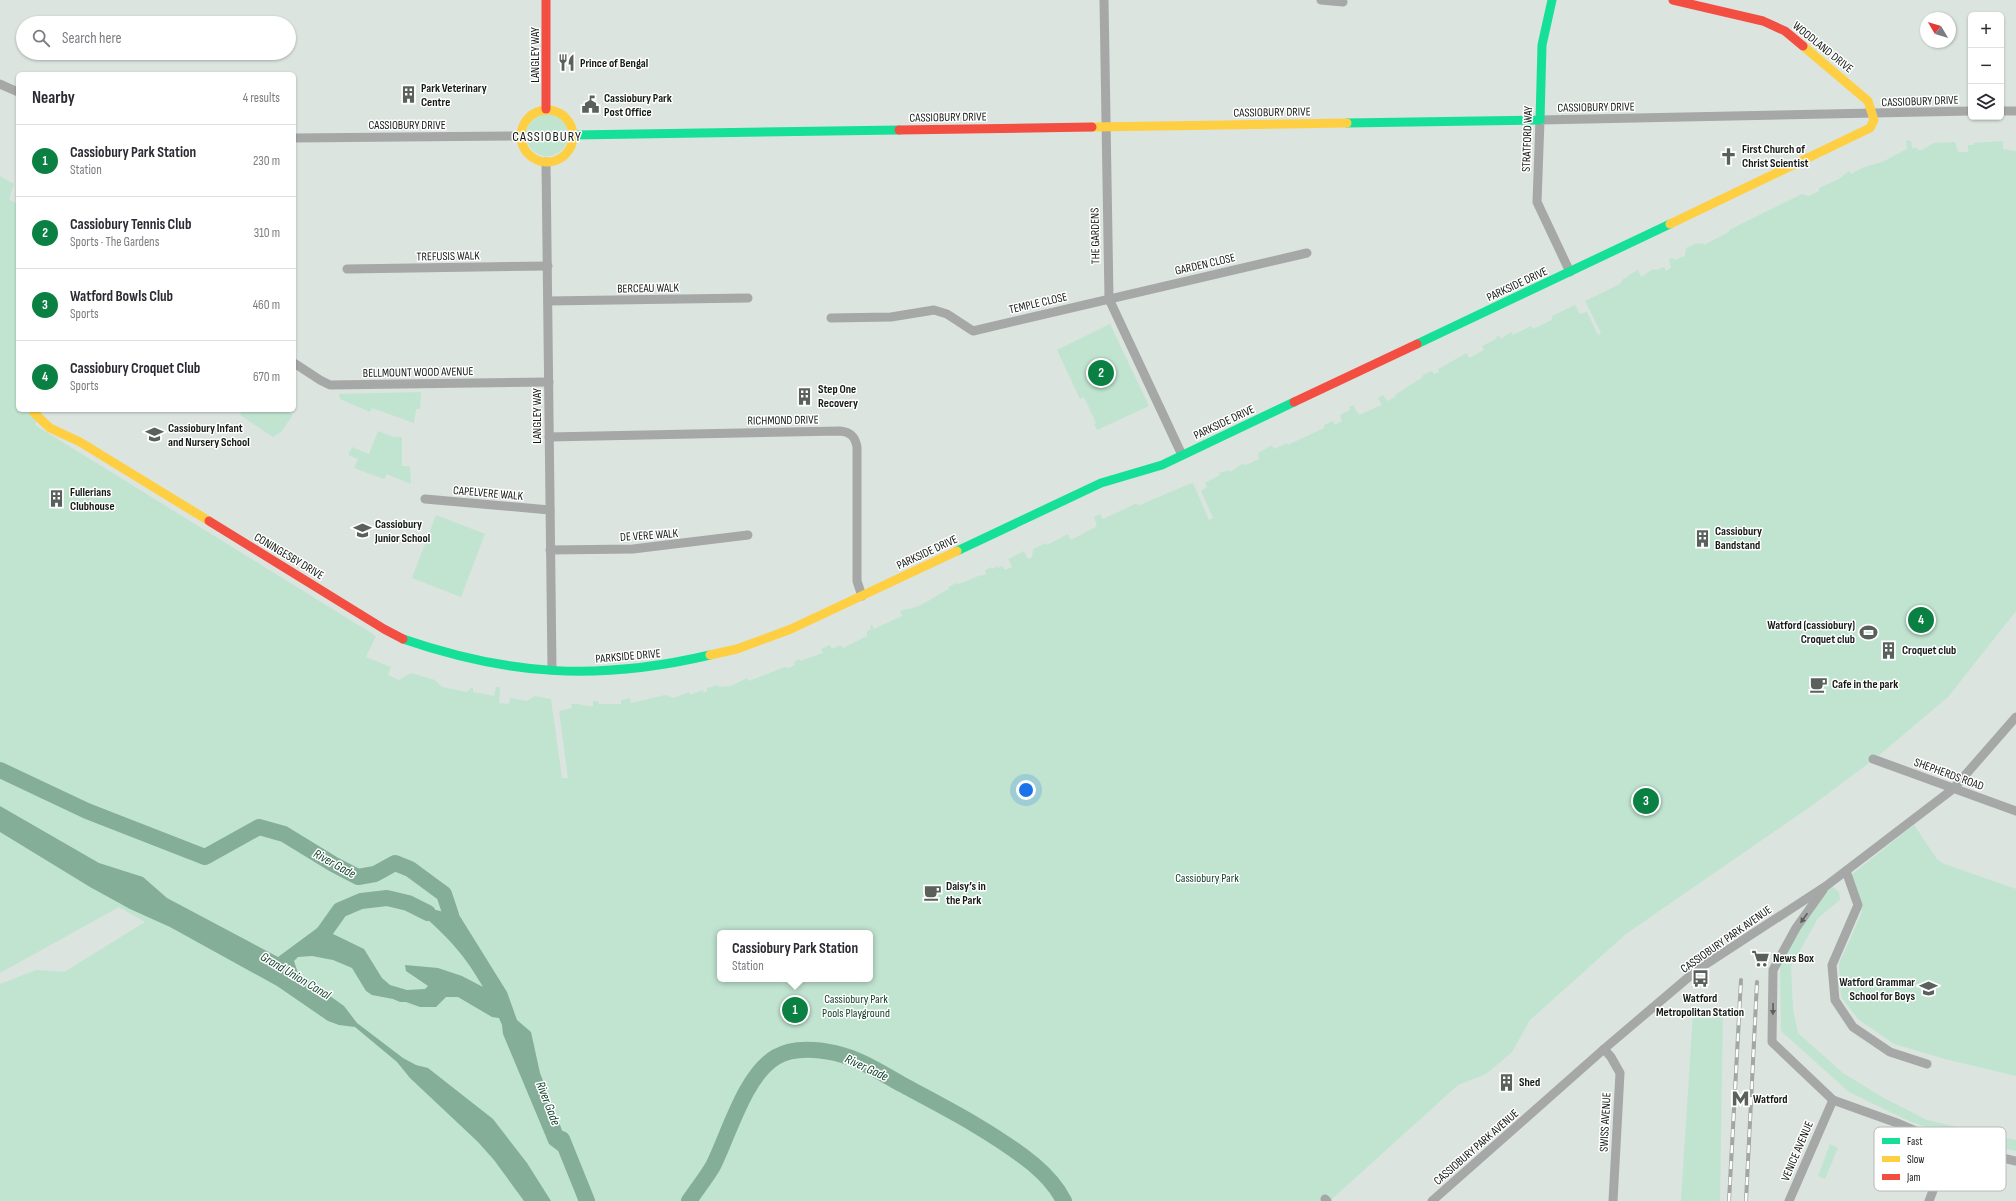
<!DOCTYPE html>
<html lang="en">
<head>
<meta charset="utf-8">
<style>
  body { margin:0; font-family:"Sofia Sans Condensed",sans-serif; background:#f7f7f7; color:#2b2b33 }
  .controls { position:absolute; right:12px; top:12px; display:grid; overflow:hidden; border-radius:6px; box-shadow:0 1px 3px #0004 }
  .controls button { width:36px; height:36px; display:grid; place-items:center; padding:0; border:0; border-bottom:1px solid #e1e1e2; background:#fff; color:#2b2b33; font:20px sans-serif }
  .compass { position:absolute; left:1920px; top:12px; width:36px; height:36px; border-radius:50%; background:#fff; box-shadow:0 1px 3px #0004; rotate:308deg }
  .you { position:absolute; left:1026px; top:790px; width:14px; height:14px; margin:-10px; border:3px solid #fff; border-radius:50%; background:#1a73e8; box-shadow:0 0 0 6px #1a73e833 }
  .badge { display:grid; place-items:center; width:26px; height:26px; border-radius:50%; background:#0b8043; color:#fff; font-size:13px; font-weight:700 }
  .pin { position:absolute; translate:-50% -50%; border:2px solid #fff; box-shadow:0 1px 4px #0006 }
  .popup { position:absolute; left:717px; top:930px; width:156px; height:52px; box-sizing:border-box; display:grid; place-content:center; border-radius:6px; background:#fff; filter:drop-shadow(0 1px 3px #0005); font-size:13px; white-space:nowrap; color:#7c7c81 }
  .popup b { font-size:15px; color:#2b2b33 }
  .popup::after { content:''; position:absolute; left:50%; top:100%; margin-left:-8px; border:8px solid transparent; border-top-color:#fff }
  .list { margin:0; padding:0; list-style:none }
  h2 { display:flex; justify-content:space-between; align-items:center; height:52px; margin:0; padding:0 16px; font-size:17px }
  h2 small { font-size:13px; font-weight:400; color:#7c7c81 }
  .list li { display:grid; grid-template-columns:26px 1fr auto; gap:12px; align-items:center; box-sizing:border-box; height:72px; padding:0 16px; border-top:1px solid #e1e1e2 }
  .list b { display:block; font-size:15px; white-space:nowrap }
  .list p { margin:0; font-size:13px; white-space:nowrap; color:#7c7c81 }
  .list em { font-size:13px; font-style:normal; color:#7c7c81 }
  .icon { flex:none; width:22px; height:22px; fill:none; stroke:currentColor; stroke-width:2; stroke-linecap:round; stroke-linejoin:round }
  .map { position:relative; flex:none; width:2016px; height:1201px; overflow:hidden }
  .search { position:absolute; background:#fff; box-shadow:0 1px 3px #0004; left:16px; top:16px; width:280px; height:44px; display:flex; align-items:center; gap:10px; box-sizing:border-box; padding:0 14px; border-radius:22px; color:#7c7c81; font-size:15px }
  .panel { position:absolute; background:#fff; box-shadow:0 1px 3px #0004; left:16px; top:72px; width:280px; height:340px; border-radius:6px }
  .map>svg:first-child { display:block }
  .green { fill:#c1e4d1; fill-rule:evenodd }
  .water { fill:#84ae98 }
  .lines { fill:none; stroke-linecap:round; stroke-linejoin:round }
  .river { stroke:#84ae98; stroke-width:16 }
  .street { stroke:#a5a8a6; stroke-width:9 }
  .fast { stroke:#16e098; stroke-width:9 }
  .slow { stroke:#ffcf43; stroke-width:9 }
  .jam { stroke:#f24e42; stroke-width:9 }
  .rail-casing { stroke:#a2a6a4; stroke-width:4 }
  .rail { stroke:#fff; stroke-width:2.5; stroke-dasharray:8; stroke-linecap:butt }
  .oneway { fill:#5c615e }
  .labels { text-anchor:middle; stroke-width:3; stroke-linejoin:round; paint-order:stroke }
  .street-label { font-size:12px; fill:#141a16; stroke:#fff }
  .poi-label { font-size:12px; font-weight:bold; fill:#141a16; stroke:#fff; text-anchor:start }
  .park-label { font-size:12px; fill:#11402b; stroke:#fff }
  .water-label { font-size:13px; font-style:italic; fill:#0c3d28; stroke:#fff }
  .quarter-label { font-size:14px; letter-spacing:1px; fill:#141a16; stroke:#fff }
  .key { fill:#fff; stroke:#b8bab9; stroke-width:1 }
  .key-label { font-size:11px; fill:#141a16 }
</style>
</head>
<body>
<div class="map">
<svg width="2016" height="1201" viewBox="0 0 2016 1201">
  <rect width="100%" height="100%" fill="#dbe4df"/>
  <g class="green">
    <circle cx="547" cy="135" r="21"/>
    <path d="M1906 140 1911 141 1912 148H1917L1918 150H1922L1934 143 1955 142 1958 152H1968V145H1973L1974 143 2003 141V149L2016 151V611L1948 697 1877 757 1814 804 1626 934 1530 1020 1512 1052 1486 1074 1458 1085 1332 1199 1322 1201H0V984L36 970 64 972 145 922 119 907 0 973V176L14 184 9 199 18 205V410H43L35 425 376 636 366 657 391 667 388 675 399 680 411 673 435 680 442 687 467 692 471 688H473V692L494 696 496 687H500L499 703 509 704 510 698 527 701 535 696 551 699 562 778H568L559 711 572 708 571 704C579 703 585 707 593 706V701H598L599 704H621V700L630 698 631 703 665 695 674 698 689 692 690 695 703 690 704 693 707 691V688L718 685 719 687 731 686 747 678 749 681 785 667 789 668 795 665 794 662 799 659 800 661 823 653 821 649 830 645 832 649 840 645 843 648 867 636V631L871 629 870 626 872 625 874 629C883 625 891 621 902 616L900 611C905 609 910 609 916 607 929 602 938 594 949 589L948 587 957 583 959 584 981 575 982 576 986 574 985 570 991 567 992 569 996 567V565L998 568 1002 566 1005 570 1012 567 1008 559 1024 551 1028 559 1032 557 1033 549 1046 543 1047 545 1068 534 1071 540 1097 526 1094 517 1100 514 1103 519 1135 504 1140 505 1189 484 1193 483 1209 520 1213 518 1201 491 1207 487 1205 483 1220 475 1219 473 1229 470 1230 472 1242 464 1246 465 1259 459 1258 453 1272 445 1274 449 1287 443 1288 445 1324 428V425L1333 421 1335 425 1342 421 1340 415 1350 410 1349 407 1353 405 1359 415 1382 405 1378 398 1383 395 1387 401 1395 397 1396 394C1406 389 1412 383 1422 378L1423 375 1432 371 1434 374 1439 372 1438 369C1449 364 1456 358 1467 353L1469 358 1484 350 1482 346 1496 339 1497 336H1499L1501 339 1511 332 1513 335 1531 326 1533 329 1552 320V316L1575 305 1580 314 1587 312 1598 335 1601 333 1585 301 1620 284 1624 278H1628L1627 276 1638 270 1641 277 1653 269 1656 270 1664 267 1666 271 1671 268 1669 259 1673 258 1674 260 1685 256 1686 248 1697 243 1698 244 1703 243 1704 245 1729 232V230L1802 194 1809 196 1819 191V188L1839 179 1849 171 1851 174 1864 167 1882 162 1907 149ZM720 933H870V979H720Z"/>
    <polygon points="1110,324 1149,406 1097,430 1094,424 1096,423 1084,397 1080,399 1057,350"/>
    <polygon points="421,392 420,409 416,409 414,423 372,408 370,412 340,399 339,394"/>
    <polygon points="243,410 286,410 293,415 281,432 273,437 240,415"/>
    <polygon points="378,431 394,437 402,437 402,466 410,466 411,484 387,474 384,479 354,468 358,459 348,455 352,447 369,454"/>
    <polygon points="436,515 485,534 461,597 412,578"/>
    <polygon points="1914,825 1937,859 1942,863 2016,889 2016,1076 1945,1059 1894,1044 1858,1019 1841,997 1839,964 1862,912 1850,876"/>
    <polygon points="1833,887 1839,892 1840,900 1818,918 1791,967 1793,1009 1798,1033 1843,1073 1882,1097 1927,1120 2016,1140 2016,1151 1974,1142 1911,1122 1849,1092 1781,1031 1780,964 1798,929 1824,889"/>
    <polygon points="1723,1011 1720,1201 1681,1201 1693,1013 1714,1019"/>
    <polygon points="1830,1144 1838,1148 1825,1179 1818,1176"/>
  </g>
  <path class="water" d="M0 806 99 863 143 877 167 898 278 957 320 926 329 924 331 933 364 949 382 978 390 985 407 990 425 989 428 986 406 971 405 965 438 968 462 976 483 987C462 950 441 930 408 903L444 912V894L456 910 507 992 517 1020 531 1032 540 1073 565 1138 570 1160 549 1144 503 1034 502 1025 499 1018 492 1017 458 997H446L436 1007H420L406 1002H400L393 999 372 995 366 991 352 968 333 960 312 956 298 957 294 961 298 973 344 1006 357 1023 403 1058 416 1065 428 1068 493 1119 527 1163 551 1201H524L494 1160 478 1142 410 1078 397 1062 355 1027 339 1025 328 1021 277 986 170 927 130 909 90 887 0 832Z"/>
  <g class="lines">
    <g class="river">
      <polyline points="0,770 87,811 205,857 259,827 284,834 333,864 358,877 375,874 395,863 410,869 444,894 451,915"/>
      <polyline points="318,941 340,910 361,901 387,898 408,903 428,913"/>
      <polyline points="562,1139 587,1201"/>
      <path d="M689 1201C697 1189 706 1178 713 1166 729 1134 745 1075 776 1057 793 1047 816 1049 835 1053 858 1058 880 1072 901 1084 946 1108 993 1132 1033 1164 1045 1174 1057 1187 1064 1201"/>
    </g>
    <g class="street">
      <polyline points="1104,0 1109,299 1182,455"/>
      <polyline points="1321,0 1343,2"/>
      <polyline points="0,84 18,92"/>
      <polyline points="2001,111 2016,111"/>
      <polyline points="294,138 521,136"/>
      <polyline points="546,162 552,670"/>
      <polyline points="347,269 548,266"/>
      <polyline points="1570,272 1537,202 1540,120 1971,111"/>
      <polyline points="548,301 748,298"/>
      <polyline points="831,318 891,317 934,310 947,314 973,331 1307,253"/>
      <polyline points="294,363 320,380 330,385 549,382"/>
      <path d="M549 437 840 431C850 432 855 436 857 447V581L862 596"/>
      <polyline points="425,499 550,510"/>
      <polyline points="550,550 633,549 748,535"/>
      <polyline points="1873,759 2016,811"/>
      <polyline points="1846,871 1858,905 1832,965 1835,1000 1853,1027 1890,1052 1927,1064"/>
      <polyline points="1823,890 1796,928 1773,970 1772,1042 1833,1100 1897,1123 1950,1146 2016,1161"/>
      <polyline points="1604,1049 1611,1057 1620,1073 1613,1201"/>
      <polyline points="1325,1199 1327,1201"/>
      <polyline points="1432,1201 1604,1049 1697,970 1826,886 1953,789 2016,717"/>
      <polyline points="1789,1201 1833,1100"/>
      <polyline points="1929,1201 1950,1146"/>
    </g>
    <g class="fast">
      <polyline points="1347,123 1540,120 1542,45 1552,0"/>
      <polyline points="574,135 899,130"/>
      <polyline points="1417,344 1670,224"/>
      <polyline points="957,551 1101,483 1162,465 1294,402"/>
      <path d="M403 639C511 676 599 681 710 655"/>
    </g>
    <g class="slow">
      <circle cx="547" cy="136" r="26"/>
      <polyline points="1092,127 1347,123"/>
      <polyline points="1670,224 1870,128 1874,120 1868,101 1803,46"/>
      <polyline points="34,413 50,428 80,442 209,521"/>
      <polyline points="710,655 737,649 791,629 957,551"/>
    </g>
    <g class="jam">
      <polyline points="546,0 546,109"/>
      <polyline points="1673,0 1763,21 1785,31 1803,46"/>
      <polyline points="899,130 1092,127"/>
      <polyline points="1294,402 1417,344"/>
      <polyline points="209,521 384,629 403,639"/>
    </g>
    <defs>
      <g id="rail">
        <polyline points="1729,1201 1741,980"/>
        <polyline points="1746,1201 1757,982"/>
      </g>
    </defs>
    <use href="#rail" class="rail-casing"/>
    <use href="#rail" class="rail"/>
  </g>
  <defs><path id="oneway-solid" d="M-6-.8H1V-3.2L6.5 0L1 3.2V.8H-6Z"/></defs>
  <g class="oneway">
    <use href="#oneway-solid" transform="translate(1804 918) rotate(125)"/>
    <use href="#oneway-solid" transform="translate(1773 1009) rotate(91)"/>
  </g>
  <defs>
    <symbol id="restaurant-bare" viewBox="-9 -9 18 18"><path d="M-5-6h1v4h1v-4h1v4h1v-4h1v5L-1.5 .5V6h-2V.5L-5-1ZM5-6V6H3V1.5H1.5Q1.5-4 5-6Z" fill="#5a615c" stroke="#fff" stroke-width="2.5" paint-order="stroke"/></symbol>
    <symbol id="building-bare" viewBox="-9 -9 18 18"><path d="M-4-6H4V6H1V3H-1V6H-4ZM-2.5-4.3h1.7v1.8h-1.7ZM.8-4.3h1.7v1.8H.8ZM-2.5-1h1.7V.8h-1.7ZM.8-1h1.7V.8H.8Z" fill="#5a615c" stroke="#fff" stroke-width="2.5" paint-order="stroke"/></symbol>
    <symbol id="civic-bare" viewBox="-9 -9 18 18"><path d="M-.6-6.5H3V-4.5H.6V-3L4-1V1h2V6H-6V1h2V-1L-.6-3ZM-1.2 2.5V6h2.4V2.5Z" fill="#5a615c" stroke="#fff" stroke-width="2.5" paint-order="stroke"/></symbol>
    <symbol id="church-bare" viewBox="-9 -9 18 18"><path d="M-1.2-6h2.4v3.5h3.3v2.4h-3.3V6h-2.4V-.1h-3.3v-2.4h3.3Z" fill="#5a615c" stroke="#fff" stroke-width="2.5" paint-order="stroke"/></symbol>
    <symbol id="school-bare" viewBox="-9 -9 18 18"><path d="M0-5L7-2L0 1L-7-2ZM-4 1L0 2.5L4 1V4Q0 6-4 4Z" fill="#5a615c" stroke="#fff" stroke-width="2.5" paint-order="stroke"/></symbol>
    <symbol id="stadium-bare" viewBox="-9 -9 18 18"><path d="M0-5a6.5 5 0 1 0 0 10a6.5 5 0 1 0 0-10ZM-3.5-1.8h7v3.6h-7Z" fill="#5a615c" stroke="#fff" stroke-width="2.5" paint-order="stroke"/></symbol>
    <symbol id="cafe-bare" viewBox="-9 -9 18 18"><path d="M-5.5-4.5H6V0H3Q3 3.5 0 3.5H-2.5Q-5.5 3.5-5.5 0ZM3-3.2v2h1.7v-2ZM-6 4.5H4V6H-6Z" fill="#5a615c" stroke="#fff" stroke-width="2.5" paint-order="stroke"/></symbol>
    <symbol id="supermarket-bare" viewBox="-9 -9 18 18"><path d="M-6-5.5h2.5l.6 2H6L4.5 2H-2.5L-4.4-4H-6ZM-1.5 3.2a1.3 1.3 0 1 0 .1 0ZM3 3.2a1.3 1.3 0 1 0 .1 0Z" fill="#5a615c" stroke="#fff" stroke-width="2.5" paint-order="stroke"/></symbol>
    <symbol id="bus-bare" viewBox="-9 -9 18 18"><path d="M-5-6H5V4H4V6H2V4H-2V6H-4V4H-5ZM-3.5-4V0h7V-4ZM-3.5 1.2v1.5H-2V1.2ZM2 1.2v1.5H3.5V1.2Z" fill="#5a615c" stroke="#fff" stroke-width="2.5" paint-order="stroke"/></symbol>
    <symbol id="metro-bare" viewBox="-9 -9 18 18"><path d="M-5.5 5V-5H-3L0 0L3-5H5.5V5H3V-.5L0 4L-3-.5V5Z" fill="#5a615c" stroke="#fff" stroke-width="2.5" paint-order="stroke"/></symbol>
  </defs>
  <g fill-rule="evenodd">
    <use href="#restaurant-bare" x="554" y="50" width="25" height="25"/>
    <use href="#building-bare" x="396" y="82" width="25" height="25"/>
    <use href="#civic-bare" x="578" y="92" width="25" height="25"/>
    <use href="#church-bare" x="1716" y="144" width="25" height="25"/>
    <use href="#building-bare" x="792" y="384" width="25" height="25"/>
    <use href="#school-bare" x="142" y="422" width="25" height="25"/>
    <use href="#building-bare" x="44" y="486" width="25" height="25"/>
    <use href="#school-bare" x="350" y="518" width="25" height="25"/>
    <use href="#building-bare" x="1690" y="526" width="25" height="25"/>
    <use href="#stadium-bare" x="1856" y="620" width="25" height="25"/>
    <use href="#building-bare" x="1876" y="638" width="25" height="25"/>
    <use href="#cafe-bare" x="1806" y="672" width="25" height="25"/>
    <use href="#cafe-bare" x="920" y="880" width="25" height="25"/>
    <use href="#supermarket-bare" x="1748" y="946" width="25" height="25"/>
    <use href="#bus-bare" x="1688" y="966" width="25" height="25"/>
    <use href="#school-bare" x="1916" y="976" width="25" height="25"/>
    <use href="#building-bare" x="1494" y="1070" width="25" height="25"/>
    <use href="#metro-bare" x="1728" y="1086" width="25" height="25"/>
  </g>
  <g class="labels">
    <g class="street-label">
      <text transform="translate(1823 47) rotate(39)" y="4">WOODLAND DRIVE</text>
      <text transform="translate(535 55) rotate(-90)" y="4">LANGLEY WAY</text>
      <text transform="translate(1920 101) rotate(-2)" y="4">CASSIOBURY DRIVE</text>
      <text transform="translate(1596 107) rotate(-1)" y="4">CASSIOBURY DRIVE</text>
      <text transform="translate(1272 112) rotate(-1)" y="4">CASSIOBURY DRIVE</text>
      <text transform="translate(948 117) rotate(-1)" y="4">CASSIOBURY DRIVE</text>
      <text x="407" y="129">CASSIOBURY DRIVE</text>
      <text transform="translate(1527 139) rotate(-88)" y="4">STRATFORD WAY</text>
      <text transform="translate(1095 236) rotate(-91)" y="4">THE GARDENS</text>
      <text transform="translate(448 256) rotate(-1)" y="4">TREFUSIS WALK</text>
      <text transform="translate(1205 264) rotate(-13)" y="4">GARDEN CLOSE</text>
      <text transform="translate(1517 284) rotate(-25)" y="4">PARKSIDE DRIVE</text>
      <text transform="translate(648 288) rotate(-1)" y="4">BERCEAU WALK</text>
      <text transform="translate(1038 303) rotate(-13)" y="4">TEMPLE CLOSE</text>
      <text transform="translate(418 372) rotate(-1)" y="4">BELLMOUNT WOOD AVENUE</text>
      <text transform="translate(537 416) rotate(-90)" y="4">LANGLEY WAY</text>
      <text transform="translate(783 420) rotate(-1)" y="4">RICHMOND DRIVE</text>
      <text transform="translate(1224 422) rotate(-25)" y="4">PARKSIDE DRIVE</text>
      <text transform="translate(488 493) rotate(5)" y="4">CAPELVERE WALK</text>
      <text transform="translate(649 535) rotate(-4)" y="4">DE VERE WALK</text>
      <text transform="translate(927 552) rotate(-25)" y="4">PARKSIDE DRIVE</text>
      <text transform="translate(289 556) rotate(31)" y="4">CONINGESBY DRIVE</text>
      <text transform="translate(628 656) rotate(-5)" y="4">PARKSIDE DRIVE</text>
      <text transform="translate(1949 774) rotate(20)" y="4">SHEPHERDS ROAD</text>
      <text transform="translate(1726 939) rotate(-35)" y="4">CASSIOBURY PARK AVENUE</text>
      <text transform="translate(1605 1122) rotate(-87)" y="4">SWISS AVENUE</text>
      <text transform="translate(1476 1147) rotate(-41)" y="4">CASSIOBURY PARK AVENUE</text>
      <text transform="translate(1797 1151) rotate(-67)" y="4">VENICE AVENUE</text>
    </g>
    <g class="poi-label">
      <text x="580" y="67">Prince of Bengal</text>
      <text x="421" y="92">Park Veterinary<tspan x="421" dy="14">Centre</tspan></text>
      <text x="604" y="102">Cassiobury Park<tspan x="604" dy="14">Post Office</tspan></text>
      <text x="1742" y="153">First Church of<tspan x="1742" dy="14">Christ Scientist</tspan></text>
      <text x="818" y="393">Step One<tspan x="818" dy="14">Recovery</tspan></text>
      <text x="168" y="432">Cassiobury Infant<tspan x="168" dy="14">and Nursery School</tspan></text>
      <text x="70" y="496">Fullerians<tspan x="70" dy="14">Clubhouse</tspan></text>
      <text x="375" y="528">Cassiobury<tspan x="375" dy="14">Junior School</tspan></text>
      <text x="1715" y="535">Cassiobury<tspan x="1715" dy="14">Bandstand</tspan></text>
      <text x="1855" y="629" text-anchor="end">Watford (cassiobury)<tspan x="1855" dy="14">Croquet club</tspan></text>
      <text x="1902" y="654">Croquet club</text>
      <text x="1832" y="688">Cafe in the park</text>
      <text x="946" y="890">Daisy’s in<tspan x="946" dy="14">the Park</tspan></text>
      <text x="1773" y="962">News Box</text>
      <text x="1915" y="986" text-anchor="end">Watford Grammar<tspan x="1915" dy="14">School for Boys</tspan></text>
      <text x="1700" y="1002" text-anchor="middle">Watford<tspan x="1700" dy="14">Metropolitan Station</tspan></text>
      <text x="1519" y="1086">Shed</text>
      <text x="1753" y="1103">Watford</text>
    </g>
    <g class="park-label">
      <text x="1207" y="882">Cassiobury Park</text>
      <text x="856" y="1003">Cassiobury Park<tspan x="856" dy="14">Pools Playground</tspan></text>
    </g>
    <g class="water-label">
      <text transform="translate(335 863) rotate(29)" y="5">River Gade</text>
      <text transform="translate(296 975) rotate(31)" y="5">Grand Union Canal</text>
      <text transform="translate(867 1067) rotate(25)" y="5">River Gade</text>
      <text transform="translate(549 1103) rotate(69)" y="5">River Gade</text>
    </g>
    <g class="quarter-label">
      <text x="547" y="141">CASSIOBURY</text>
    </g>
  </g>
  <rect x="1874" y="1127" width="132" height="64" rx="6" class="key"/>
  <rect x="1882" y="1138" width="18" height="6" fill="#16e098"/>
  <rect x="1882" y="1156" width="18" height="6" fill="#ffcf43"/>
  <rect x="1882" y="1174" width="18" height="6" fill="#f24e42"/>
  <g class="key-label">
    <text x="1907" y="1145">Fast</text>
    <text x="1907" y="1163">Slow</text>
    <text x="1907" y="1181">Jam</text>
  </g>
</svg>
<div class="controls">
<button>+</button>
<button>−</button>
<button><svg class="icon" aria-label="layers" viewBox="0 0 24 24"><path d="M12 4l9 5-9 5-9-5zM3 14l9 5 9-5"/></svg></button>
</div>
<svg class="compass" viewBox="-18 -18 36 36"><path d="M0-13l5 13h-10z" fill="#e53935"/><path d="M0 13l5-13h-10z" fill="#7c7c81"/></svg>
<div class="you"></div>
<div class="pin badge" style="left:795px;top:1010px">1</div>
<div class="popup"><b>Cassiobury Park Station</b>Station</div>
<div class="pin badge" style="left:1101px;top:373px">2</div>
<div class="pin badge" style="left:1646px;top:801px">3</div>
<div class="pin badge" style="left:1921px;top:620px">4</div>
<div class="search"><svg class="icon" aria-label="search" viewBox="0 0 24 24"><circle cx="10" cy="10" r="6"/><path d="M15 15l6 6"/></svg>Search here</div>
<section class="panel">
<h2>Nearby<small>4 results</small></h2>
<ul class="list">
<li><span class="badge">1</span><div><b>Cassiobury Park Station</b><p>Station</p></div><em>230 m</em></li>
<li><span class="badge">2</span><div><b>Cassiobury Tennis Club</b><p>Sports · The Gardens</p></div><em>310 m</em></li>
<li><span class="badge">3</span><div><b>Watford Bowls Club</b><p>Sports</p></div><em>460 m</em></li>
<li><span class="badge">4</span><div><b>Cassiobury Croquet Club</b><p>Sports</p></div><em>670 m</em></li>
</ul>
</section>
</div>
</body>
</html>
